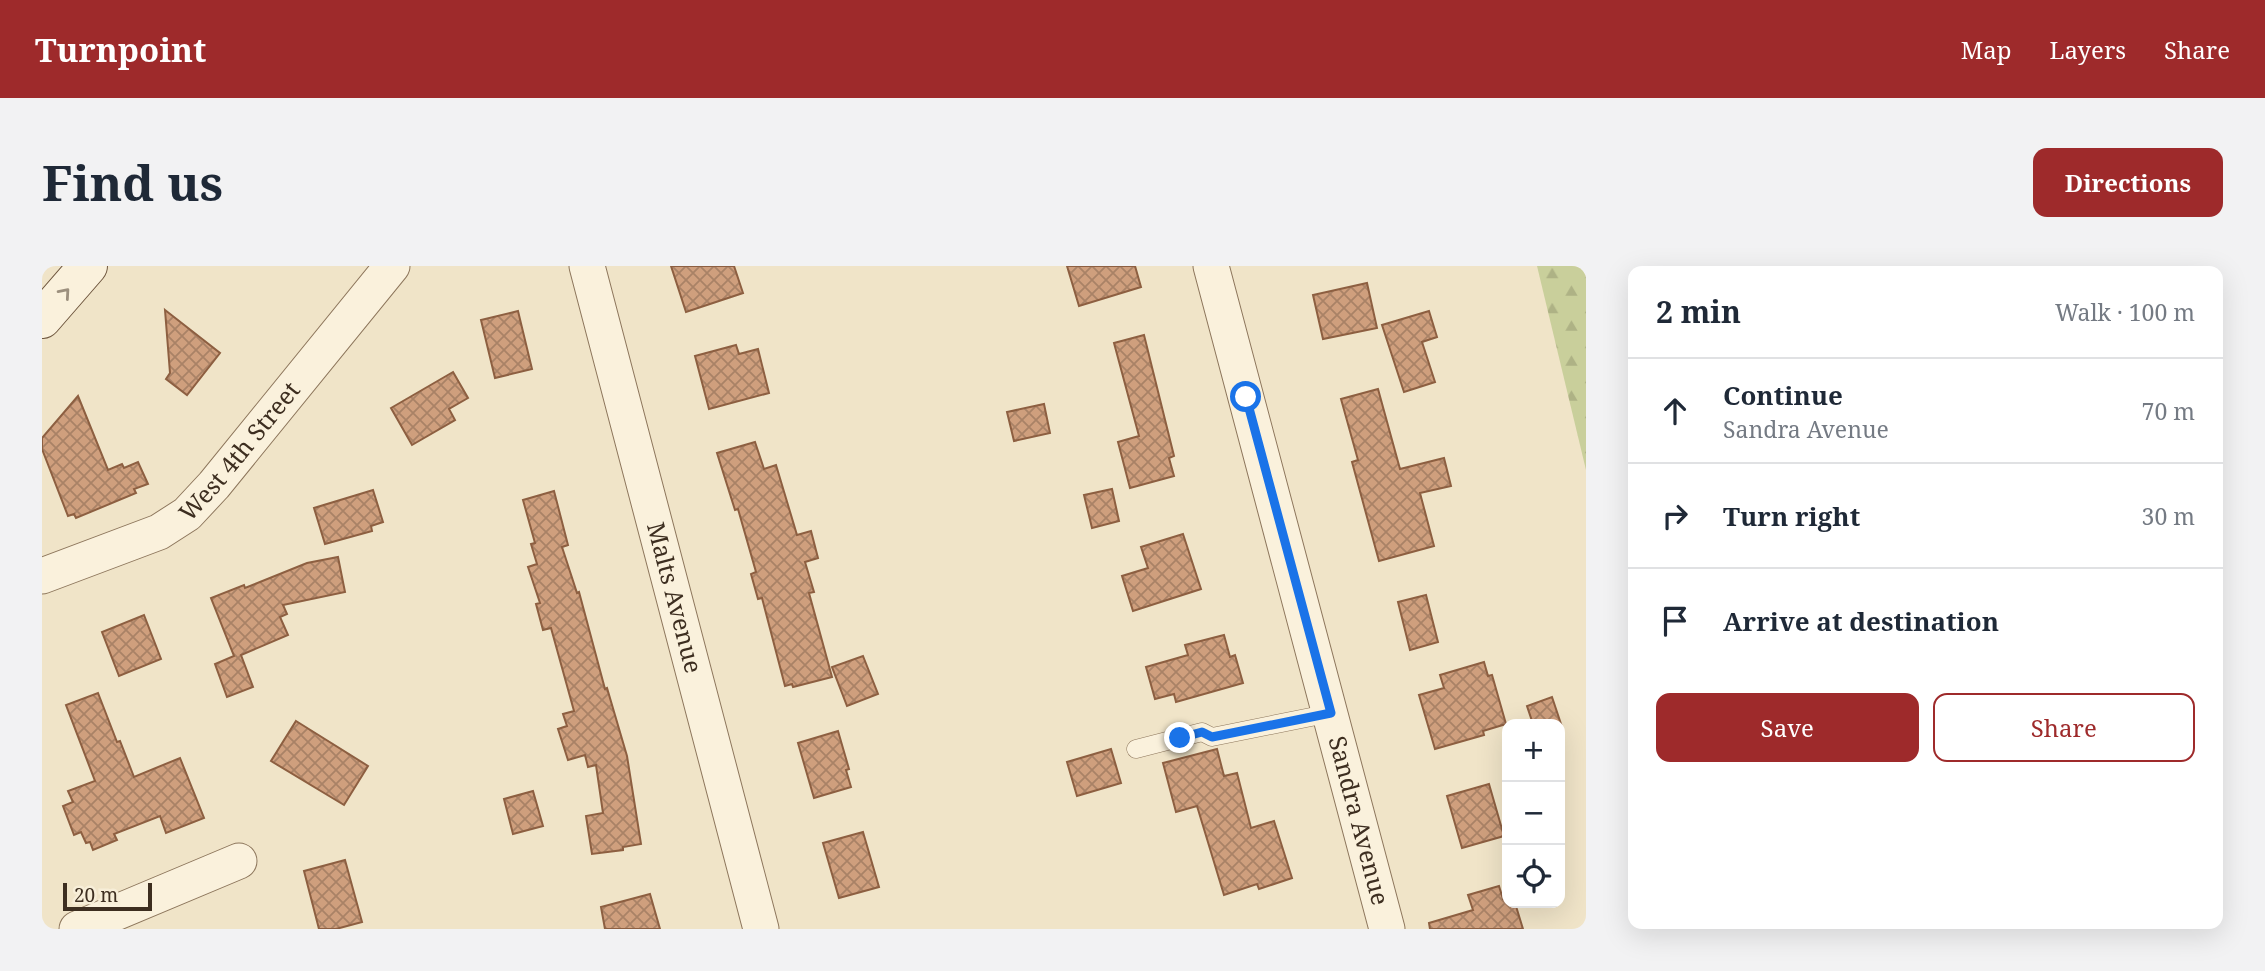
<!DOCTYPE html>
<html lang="en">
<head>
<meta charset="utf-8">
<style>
  body { margin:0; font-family:"Noto Serif",serif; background:#f2f2f3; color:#1f2937 }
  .controls { position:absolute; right:21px; bottom:21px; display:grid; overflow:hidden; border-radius:14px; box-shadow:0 7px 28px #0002 }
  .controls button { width:63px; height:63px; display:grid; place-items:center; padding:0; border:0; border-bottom:2px solid #e0e1e3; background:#fff; color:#1f2937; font:35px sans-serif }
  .scale { position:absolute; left:21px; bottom:18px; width:89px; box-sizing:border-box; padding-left:7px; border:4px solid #3d2e20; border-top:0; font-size:19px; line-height:24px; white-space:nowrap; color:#3d2e20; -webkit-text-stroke:5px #f7eed8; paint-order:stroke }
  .stop { position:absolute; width:21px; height:21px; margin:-16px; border:5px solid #1a73e8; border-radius:50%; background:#fff }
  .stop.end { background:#1a73e8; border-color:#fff; box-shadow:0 2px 7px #0008 }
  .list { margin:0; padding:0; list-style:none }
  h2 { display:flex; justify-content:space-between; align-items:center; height:91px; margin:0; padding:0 28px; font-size:30px }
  h2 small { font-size:23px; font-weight:400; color:#747a83 }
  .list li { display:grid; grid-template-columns:46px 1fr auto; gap:21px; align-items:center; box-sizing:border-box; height:105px; padding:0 28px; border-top:2px solid #e0e1e3 }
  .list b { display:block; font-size:26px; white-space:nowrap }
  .list p { margin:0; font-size:23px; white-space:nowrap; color:#747a83 }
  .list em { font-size:23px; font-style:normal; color:#747a83 }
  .actions { display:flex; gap:14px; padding:21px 28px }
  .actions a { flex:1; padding:16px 0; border:2px solid #9e2a2b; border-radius:14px; text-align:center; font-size:24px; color:#9e2a2b }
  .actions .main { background:#9e2a2b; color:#fff }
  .icon { flex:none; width:38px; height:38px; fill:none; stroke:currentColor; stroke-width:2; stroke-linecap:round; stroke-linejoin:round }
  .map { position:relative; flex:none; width:1544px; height:663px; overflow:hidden; border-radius:14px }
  header { display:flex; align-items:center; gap:42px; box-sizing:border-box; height:98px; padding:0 35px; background:#9e2a2b; color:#fff }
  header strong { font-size:33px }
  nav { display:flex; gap:38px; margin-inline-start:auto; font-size:24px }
  .intro { display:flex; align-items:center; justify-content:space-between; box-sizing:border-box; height:168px; padding:0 42px }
  h1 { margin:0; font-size:49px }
  .button { padding:18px 32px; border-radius:14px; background:#9e2a2b; color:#fff; font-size:24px; font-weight:700 }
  main { display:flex; gap:42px; padding:0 42px }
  aside { flex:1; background:#fff; border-radius:14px; box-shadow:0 7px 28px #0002 }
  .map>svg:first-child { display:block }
  .forest { fill:url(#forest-firs) }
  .building { fill:url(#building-cross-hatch); stroke:#8d5f41; stroke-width:2 }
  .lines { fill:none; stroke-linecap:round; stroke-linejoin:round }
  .lane-casing { stroke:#8d765c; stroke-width:19 }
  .street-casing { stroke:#8d765c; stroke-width:37 }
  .secondary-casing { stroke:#6f573f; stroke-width:40 }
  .lane { stroke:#faf1dc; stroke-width:18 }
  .street { stroke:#faf1dc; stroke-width:35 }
  .secondary { stroke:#faf1dc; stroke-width:38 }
  .oneway { stroke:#9c907e }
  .route { stroke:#1a73e8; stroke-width:9 }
  .labels { text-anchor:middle; stroke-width:5; stroke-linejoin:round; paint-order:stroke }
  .street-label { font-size:24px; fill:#3d2e20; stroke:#f7eed8 }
</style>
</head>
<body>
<header>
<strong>Turnpoint</strong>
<nav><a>Map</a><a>Layers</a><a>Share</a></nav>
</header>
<div class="intro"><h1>Find us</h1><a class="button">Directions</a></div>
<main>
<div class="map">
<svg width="1544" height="663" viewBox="0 0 1544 663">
  <defs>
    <pattern id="forest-firs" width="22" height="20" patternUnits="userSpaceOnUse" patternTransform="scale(1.75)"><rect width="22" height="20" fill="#c9cf9b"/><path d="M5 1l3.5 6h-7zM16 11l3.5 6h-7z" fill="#aeb285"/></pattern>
    <pattern id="building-cross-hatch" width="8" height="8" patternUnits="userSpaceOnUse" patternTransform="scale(1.75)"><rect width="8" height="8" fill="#cf9f7d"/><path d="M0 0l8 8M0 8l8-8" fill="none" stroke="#a98266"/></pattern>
  </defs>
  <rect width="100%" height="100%" fill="#f0e4c8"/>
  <polygon class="forest" points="1495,0 1544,0 1544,204"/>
  <g class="building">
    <polygon points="629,0 692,0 701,27 644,46"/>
    <polygon points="1025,0 1093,0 1099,21 1037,40"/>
    <polygon points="1325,17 1335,62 1281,73 1271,29"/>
    <polygon points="123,44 178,87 145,129 124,113 128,107"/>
    <polygon points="476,45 490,103 453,112 439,54"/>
    <polygon points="1387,45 1395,71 1380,76 1393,116 1362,126 1340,59"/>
    <polygon points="1102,69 1132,190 1127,192 1132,210 1088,222 1076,176 1097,170 1072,77"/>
    <polygon points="694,79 697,88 716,83 727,127 667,143 653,90"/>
    <polygon points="411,106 426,132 407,143 413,154 370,179 349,142"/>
    <polygon points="1336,123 1358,203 1402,192 1409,220 1378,227 1392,280 1337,295 1310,196 1316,194 1299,133"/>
    <polygon points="36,130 66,204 80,198 82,202 96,196 106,218 92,223 94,227 34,252 32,248 26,250 0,183 0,172"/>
    <polygon points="1002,138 1008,167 972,175 965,146"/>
    <polygon points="713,176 722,203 734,199 755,269 769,265 776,292 763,296 772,326 767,327 790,411 751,421 750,418 743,420 720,332 716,333 709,308 714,306 696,243 693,244 675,187"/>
    <polygon points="1070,223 1077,255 1050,262 1042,229"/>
    <polygon points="331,224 341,256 329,260 330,265 283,278 272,242"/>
    <polygon points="512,225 526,279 520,281 535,327 537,326 563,423 565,422 585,490 599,578 581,581 581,584 550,588 544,550 561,547 554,499 546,501 543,489 526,494 516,463 525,460 521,448 532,445 509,362 501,364 494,338 498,337 486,301 495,298 489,278 493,277 481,234"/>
    <polygon points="1141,268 1159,323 1091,345 1080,310 1106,302 1099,281"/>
    <polygon points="296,291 303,326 241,339 245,348 238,351 246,369 199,389 211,421 185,431 173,398 192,390 169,332 202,319 203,322 265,297"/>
    <polygon points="1384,329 1396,376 1368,384 1356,336"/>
    <polygon points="102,349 119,393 77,410 60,366"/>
    <polygon points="1182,369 1188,391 1193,389 1201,417 1134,436 1132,428 1113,433 1104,401 1146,389 1143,379"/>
    <polygon points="821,390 836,428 805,440 790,401"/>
    <polygon points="1442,396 1446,410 1450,409 1464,458 1441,465 1442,469 1393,483 1377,429 1402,422 1398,409"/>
    <polygon points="56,427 75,476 78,475 92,511 138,492 162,552 124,567 118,550 72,568 75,574 51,584 48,576 44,577 39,566 32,569 21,540 31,536 26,525 53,515 24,439"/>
    <polygon points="1510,431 1519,458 1491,458 1485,440"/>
    <polygon points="254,455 326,500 302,539 229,495"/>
    <polygon points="796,465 807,503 804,504 809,521 772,532 756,477"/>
    <polygon points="1069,483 1079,517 1035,530 1025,496"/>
    <polygon points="1175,483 1182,510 1195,507 1209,562 1232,555 1250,612 1217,623 1215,618 1182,629 1155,540 1134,546 1121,497"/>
    <polygon points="1447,518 1462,570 1420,582 1405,530"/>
    <polygon points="491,525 501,560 471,568 462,533"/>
    <polygon points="821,566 837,621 797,632 781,577"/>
    <polygon points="303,594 320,656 294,663 277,663 262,605"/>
    <polygon points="1457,620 1461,633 1465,632 1465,637 1473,637 1481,663 1388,663 1387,657 1431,644 1426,629"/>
    <polygon points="608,628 618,663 563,663 559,641"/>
  </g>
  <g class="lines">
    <defs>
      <polyline id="lane" points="1094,483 1160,466 1170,471 1289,447"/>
      <g id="street">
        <path id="s1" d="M545 0 719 663"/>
        <path id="s2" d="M1169 0 1345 663"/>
        <path id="s3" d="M0 310 117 266 145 248 172 219 350 0"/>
        <polyline points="35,663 197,595"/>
      </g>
      <polyline id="secondary" points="0,53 46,0"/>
    </defs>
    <use href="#lane" class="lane-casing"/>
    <use href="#street" class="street-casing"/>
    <use href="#secondary" class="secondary-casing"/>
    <use href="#lane" class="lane"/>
    <use href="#street" class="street"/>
    <use href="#secondary" class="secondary"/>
  </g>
  <defs><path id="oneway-chevron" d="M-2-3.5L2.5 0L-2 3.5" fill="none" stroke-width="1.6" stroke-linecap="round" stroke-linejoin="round" transform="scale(1.75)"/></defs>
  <use class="oneway" href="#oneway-chevron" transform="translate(23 27) rotate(-49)"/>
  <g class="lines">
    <polyline class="route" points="1138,472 1160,466 1170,471 1289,447 1204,131"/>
  </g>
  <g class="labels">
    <g class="street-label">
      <text dy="8" stroke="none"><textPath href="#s3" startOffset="240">West 4th Street</textPath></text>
      <text dy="8" stroke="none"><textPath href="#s1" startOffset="343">Malts Avenue</textPath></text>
      <text dy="8" stroke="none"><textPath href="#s2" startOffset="574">Sandra Avenue</textPath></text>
    </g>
  </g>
</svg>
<div class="controls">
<button>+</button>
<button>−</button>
<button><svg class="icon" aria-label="locate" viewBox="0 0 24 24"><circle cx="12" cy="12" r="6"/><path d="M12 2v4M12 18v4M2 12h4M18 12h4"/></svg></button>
</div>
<div class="scale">20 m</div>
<div class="stop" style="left:1204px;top:131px"></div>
<div class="stop end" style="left:1138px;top:472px"></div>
</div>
<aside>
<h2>2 min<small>Walk · 100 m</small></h2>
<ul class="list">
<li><svg class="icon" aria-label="ahead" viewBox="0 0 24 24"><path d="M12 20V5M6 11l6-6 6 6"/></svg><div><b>Continue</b><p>Sandra Avenue</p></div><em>70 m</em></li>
<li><svg class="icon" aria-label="right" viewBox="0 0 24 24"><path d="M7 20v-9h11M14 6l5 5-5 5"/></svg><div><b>Turn right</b></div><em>30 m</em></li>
<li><svg class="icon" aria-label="arrive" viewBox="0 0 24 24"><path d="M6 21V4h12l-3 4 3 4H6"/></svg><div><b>Arrive at destination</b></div></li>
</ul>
<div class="actions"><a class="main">Save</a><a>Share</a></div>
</aside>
</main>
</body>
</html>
